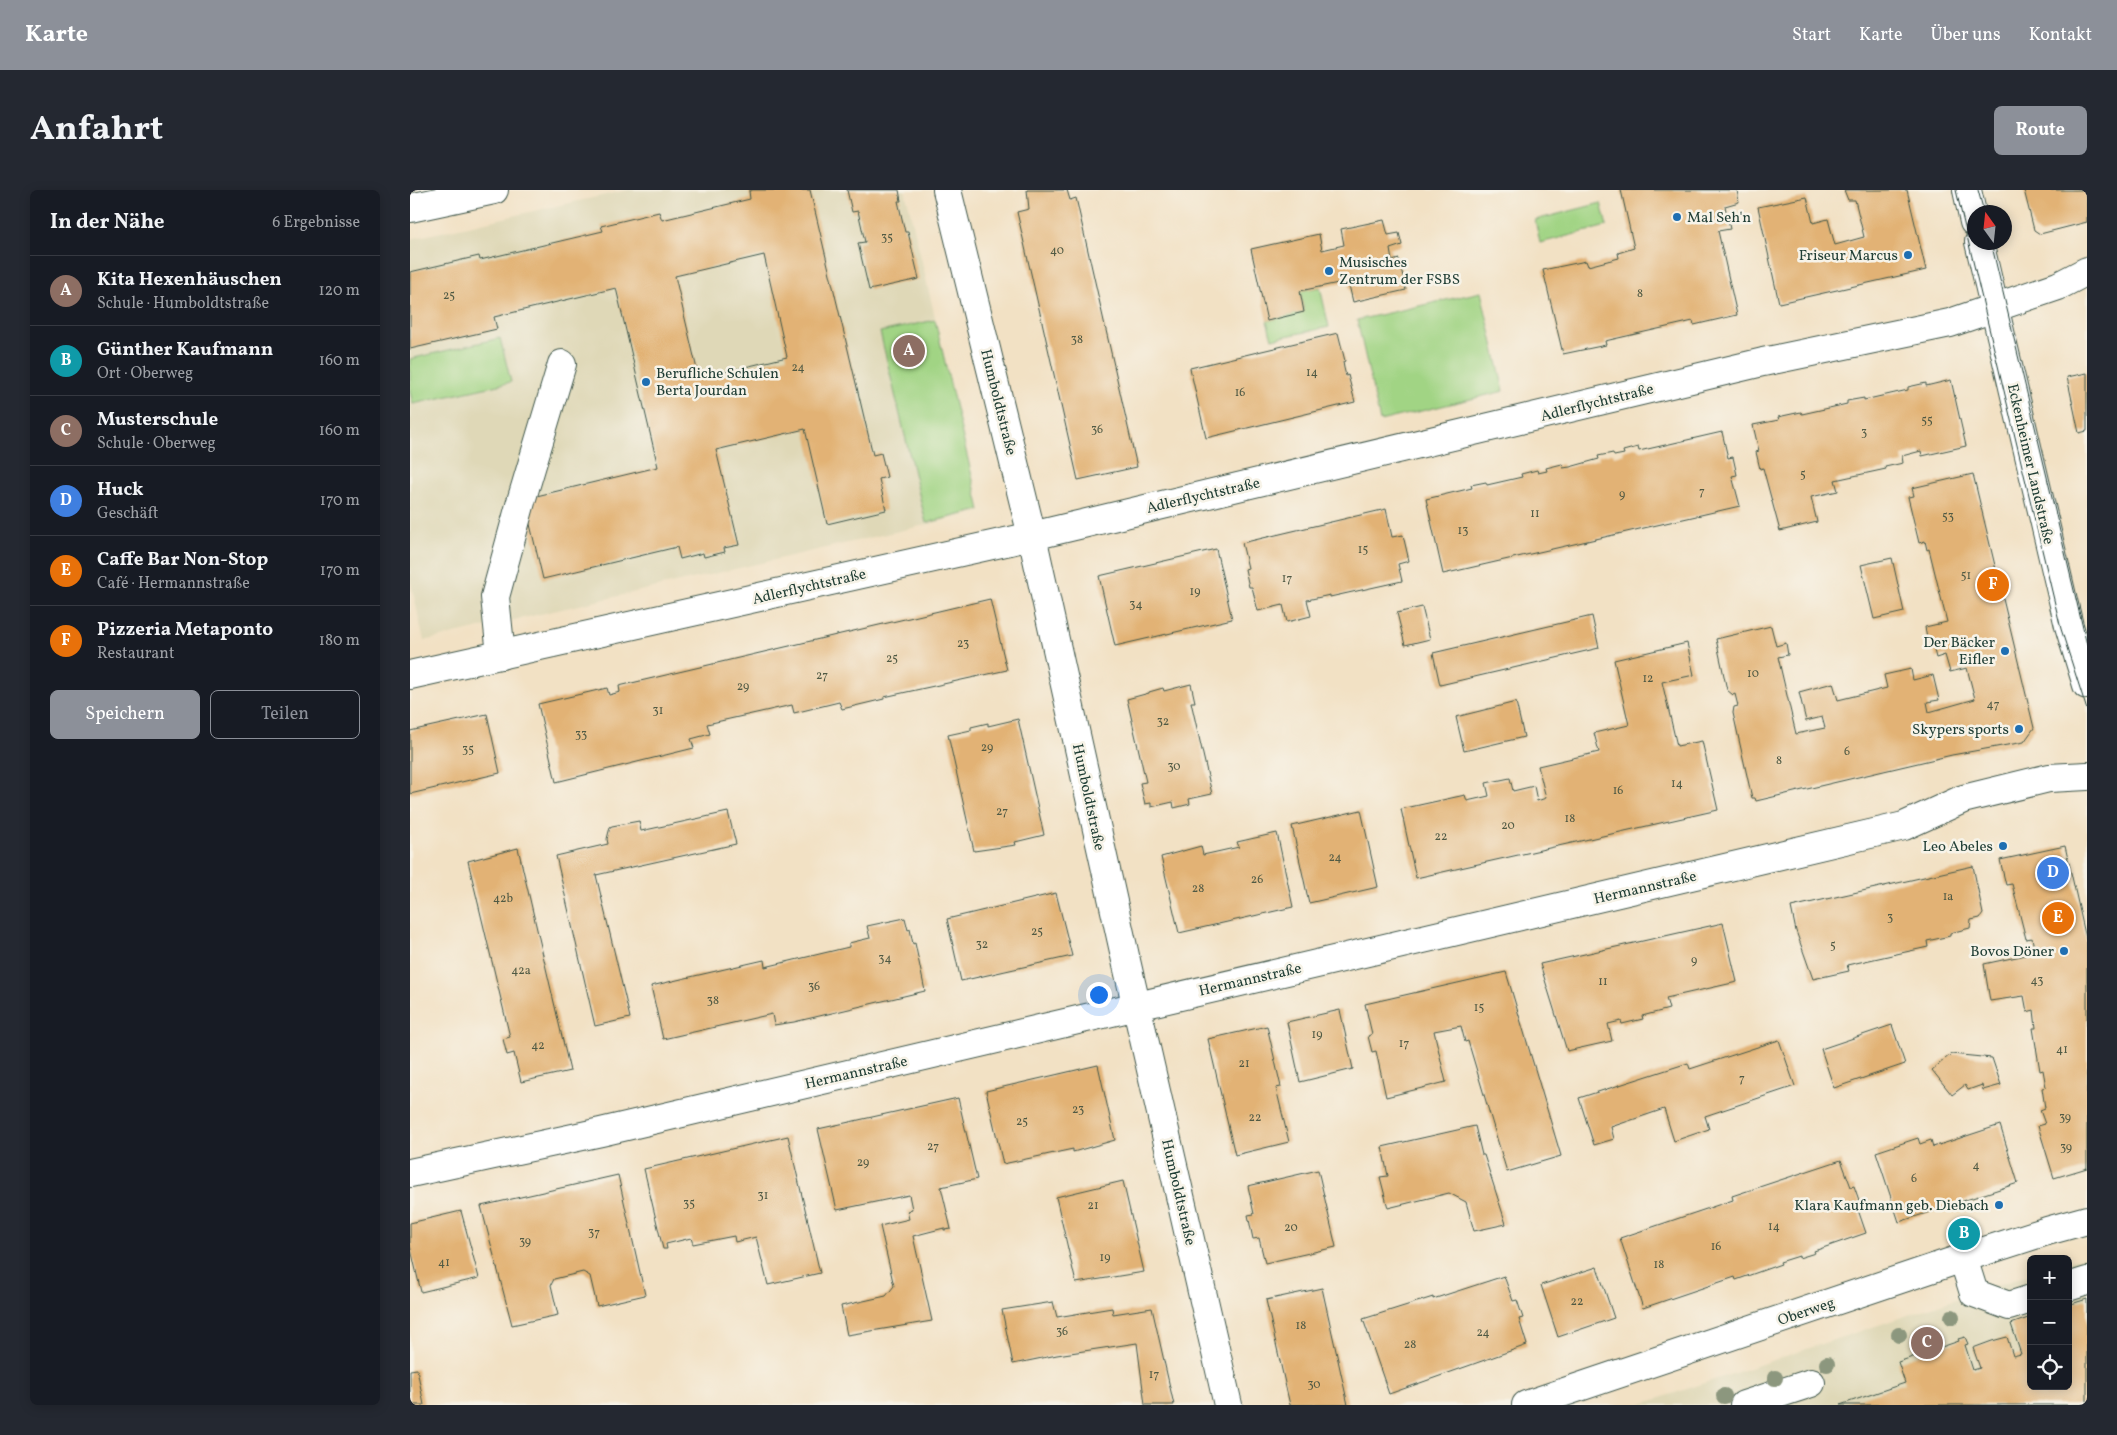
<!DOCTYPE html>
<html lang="de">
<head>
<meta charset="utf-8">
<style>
  body { margin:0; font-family:Vollkorn,serif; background:#242831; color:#f1f3f6 }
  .controls { position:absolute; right:15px; bottom:15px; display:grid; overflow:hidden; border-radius:8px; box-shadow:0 2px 12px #0003 }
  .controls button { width:45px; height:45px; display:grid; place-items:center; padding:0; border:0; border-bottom:1px solid #363941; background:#171b24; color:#f1f3f6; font:25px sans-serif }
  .compass { position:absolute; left:1557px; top:15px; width:45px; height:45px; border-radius:50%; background:#171b24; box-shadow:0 2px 12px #0003; rotate:345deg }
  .you { position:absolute; left:688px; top:804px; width:18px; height:18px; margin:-12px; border:4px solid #fff; border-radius:50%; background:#1a73e8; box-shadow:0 0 0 8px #1a73e833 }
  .badge { display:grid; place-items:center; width:32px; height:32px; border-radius:50%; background:#8c9099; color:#fff; font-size:16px; font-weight:700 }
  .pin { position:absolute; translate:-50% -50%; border:2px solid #fff; box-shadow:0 1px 5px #0006 }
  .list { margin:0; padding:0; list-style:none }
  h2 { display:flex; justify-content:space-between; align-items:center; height:65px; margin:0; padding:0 20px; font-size:21px }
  h2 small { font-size:16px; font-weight:400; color:#9ea1a6 }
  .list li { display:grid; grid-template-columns:32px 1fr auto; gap:15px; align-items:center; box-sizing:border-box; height:70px; padding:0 20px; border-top:1px solid #363941 }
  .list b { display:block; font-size:19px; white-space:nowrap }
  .list p { margin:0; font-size:16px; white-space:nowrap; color:#9ea1a6 }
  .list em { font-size:16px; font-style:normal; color:#9ea1a6 }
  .actions { display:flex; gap:10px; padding:15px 20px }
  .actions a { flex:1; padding:11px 0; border:1px solid #8c9099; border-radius:8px; text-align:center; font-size:18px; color:#8c9099 }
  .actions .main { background:#8c9099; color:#fff }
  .icon { flex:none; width:28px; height:28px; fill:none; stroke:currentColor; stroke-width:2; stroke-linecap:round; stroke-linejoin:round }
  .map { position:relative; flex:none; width:1677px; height:1215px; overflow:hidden; border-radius:8px }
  header { display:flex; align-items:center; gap:30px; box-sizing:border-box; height:70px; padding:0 25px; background:#8c9099; color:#fff }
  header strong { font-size:24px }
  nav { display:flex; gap:28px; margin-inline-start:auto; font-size:18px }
  .intro { display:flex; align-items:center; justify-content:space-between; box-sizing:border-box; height:120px; padding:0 30px }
  h1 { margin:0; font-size:35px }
  .button { padding:12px 22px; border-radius:8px; background:#8c9099; color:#fff; font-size:18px; font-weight:700 }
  main { display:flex; gap:30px; padding:0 30px }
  aside { flex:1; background:#171b24; border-radius:8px; box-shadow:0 2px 12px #0003 }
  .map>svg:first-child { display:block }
  .built { fill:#dfd8b7 }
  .green { fill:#a1d484; stroke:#60885c }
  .building { fill:#e2b275; fill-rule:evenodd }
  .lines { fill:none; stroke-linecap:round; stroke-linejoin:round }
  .minor-casing { stroke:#3f564a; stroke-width:30 }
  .minor { stroke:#fff; stroke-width:28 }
  .tram { stroke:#1f3d34; stroke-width:1 }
  .tree { fill:#8c977e }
  .poi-dot { fill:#1f6fb2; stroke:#f7f3e8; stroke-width:2 }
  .labels { text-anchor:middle; stroke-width:5; stroke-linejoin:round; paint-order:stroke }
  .number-label { font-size:12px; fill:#505a44 }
  .poi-label { font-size:15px; fill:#1f3d34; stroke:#f7f3e8; text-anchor:end }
  .street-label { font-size:15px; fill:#1f3d34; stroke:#f7f3e8 }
</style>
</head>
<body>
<header>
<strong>Karte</strong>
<nav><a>Start</a><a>Karte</a><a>Über uns</a><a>Kontakt</a></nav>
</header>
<div class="intro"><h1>Anfahrt</h1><a class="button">Route</a></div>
<main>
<aside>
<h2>In der Nähe<small>6 Ergebnisse</small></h2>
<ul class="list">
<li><span class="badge" style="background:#8d6e63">A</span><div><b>Kita Hexenhäuschen</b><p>Schule · Humboldtstraße</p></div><em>120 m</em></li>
<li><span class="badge" style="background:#0f9aa8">B</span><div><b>Günther Kaufmann</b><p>Ort · Oberweg</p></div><em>160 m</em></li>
<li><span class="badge" style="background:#8d6e63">C</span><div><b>Musterschule</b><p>Schule · Oberweg</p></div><em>160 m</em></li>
<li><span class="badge" style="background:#3f7fe0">D</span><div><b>Huck</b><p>Geschäft</p></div><em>170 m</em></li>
<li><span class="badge" style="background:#e8710a">E</span><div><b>Caffe Bar Non-Stop</b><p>Café · Hermannstraße</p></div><em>170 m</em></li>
<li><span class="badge" style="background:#e8710a">F</span><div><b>Pizzeria Metaponto</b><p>Restaurant</p></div><em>180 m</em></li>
</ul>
<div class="actions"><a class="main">Speichern</a><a>Teilen</a></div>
</aside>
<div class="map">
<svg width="1677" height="1215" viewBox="0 0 1677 1215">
  <rect width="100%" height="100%" fill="#f7f3e8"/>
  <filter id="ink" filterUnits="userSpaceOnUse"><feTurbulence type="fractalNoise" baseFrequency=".02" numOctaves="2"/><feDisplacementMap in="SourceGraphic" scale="10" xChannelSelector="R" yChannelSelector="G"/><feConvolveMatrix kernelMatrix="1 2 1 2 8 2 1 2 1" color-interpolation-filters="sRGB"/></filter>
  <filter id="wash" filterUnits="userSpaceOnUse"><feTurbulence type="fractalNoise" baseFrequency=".0096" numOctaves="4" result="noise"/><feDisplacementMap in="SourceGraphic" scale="20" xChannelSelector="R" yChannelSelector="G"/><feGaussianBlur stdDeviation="1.12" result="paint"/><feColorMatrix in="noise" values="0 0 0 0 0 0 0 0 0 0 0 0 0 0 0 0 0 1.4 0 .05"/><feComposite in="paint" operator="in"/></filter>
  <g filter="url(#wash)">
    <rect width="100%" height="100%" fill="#f2e1c4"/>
    <g class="built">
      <polygon points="218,0 495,0 571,322 14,451 0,389 0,49"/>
      <polygon points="1677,1066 1677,1215 1229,1215 1621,1084 1621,1196 1658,1196 1658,1072"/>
    </g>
    <g class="green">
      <polygon points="1191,13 1197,36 1130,53 1125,30"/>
      <polygon points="910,97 919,137 862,149 857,131 894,122 890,101"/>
      <polygon points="1071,102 1094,201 970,231 947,130"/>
      <polygon points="525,130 570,320 516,333 470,142"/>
      <polygon points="90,148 101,192 3,214 0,202 0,169"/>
    </g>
    <g id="blocks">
      <g class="building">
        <path d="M343 0H400L463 265 471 263 477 287 469 289 476 320 417 334 395 239 306 260 329 355 314 358 315 362 294 367 293 363 270 369 267 357 133 389 114 309 248 277 206 98 84 127 87 139 0 159V82L69 66 70 70 193 41 191 36 249 22 252 30 340 9 339 1ZM354 65 377 167 289 188 265 86Z"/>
        <polygon points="437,0 489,0 491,11 488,11 495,42 498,42 509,89 459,100 448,53 455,52 448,21 442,22"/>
        <polygon points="617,0 657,0 660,10 666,8 727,277 668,290 607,22 619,19"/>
        <polygon points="1211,0 1327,0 1329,12 1315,16 1320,39 1308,41 1327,125 1284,135 1283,131 1195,151 1196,155 1153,164 1133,80 1176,71 1178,76 1209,68 1208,63 1224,58"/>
        <polygon points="1434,0 1497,0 1516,80 1369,113 1348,17 1397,7 1403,33 1418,29 1425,55 1454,47 1445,10 1438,10"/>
        <polygon points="1614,0 1677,0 1677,32 1630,44 1624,40"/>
        <polygon points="974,30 978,45 989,43 992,55 980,59 982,71 989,69 996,100 943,112 938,91 890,101 894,122 857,131 841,59 909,44 912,60 934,55 931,39"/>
        <polygon points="928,143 935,171 933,172 934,178 936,186 938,185 945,212 796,248 780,178"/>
        <polygon points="1677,183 1677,241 1669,243 1657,187"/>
        <polygon points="1541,190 1556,256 1512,266 1511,261 1492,266 1493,273 1475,277 1476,279 1425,290 1428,301 1401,307 1407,332 1370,341 1353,278 1350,279 1346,262 1349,261 1343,235 1369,230 1368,227 1391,222 1392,224 1437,214 1437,211 1454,208 1454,210 1498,200 1498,197 1516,193 1516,196"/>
        <polygon points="1312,242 1318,268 1323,267 1327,285 1322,286 1330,316 1033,384 1016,309 1062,298 1061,295 1076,292 1077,295 1112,287 1111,284 1127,280 1128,283 1137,281 1136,278 1152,274 1153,278 1160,277 1189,269 1188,266 1203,263 1204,266 1214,264 1213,261 1228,257 1229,261"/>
        <polygon points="1563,284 1624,538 1614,552 1542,565 1346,611 1345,608 1342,608 1323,523 1324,517 1328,516 1325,504 1323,505 1317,500 1306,449 1361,436 1366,456 1376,453 1378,465 1368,467 1386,544 1415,538 1412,527 1396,531 1389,502 1423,493 1428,510 1477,498 1474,485 1501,479 1503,490 1523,485 1529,510 1517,512 1519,522 1565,509 1557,478 1540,482 1535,465 1526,468 1522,452 1517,449 1515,437 1537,432 1519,359 1517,360 1515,351 1509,353 1498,307 1504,306 1502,298"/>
        <polygon points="976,319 982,347 993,345 999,371 988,374 992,391 920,407 920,405 897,410 901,426 877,432 873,415 848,421 842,397 839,397 835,379 838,378 832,353"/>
        <polygon points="806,359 822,429 705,456 689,386"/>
        <polygon points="1482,368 1494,422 1464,429 1451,375"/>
        <polygon points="580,409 597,480 474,507 474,509 432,519 429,512 384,523 382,515 297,534 300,544 281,549 284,558 146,592 128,514 197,498 199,505 210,502 209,496"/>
        <polygon points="1012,417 1020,449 995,455 987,423"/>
        <polygon points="1182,426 1189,458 1030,495 1023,463"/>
        <polygon points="1277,453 1284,485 1252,492 1267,556 1292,551 1308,620 1006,688 991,619 1055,605 1057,611 1079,606 1076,593 1100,588 1103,601 1124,596 1127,611 1136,608 1128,576 1189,562 1184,543 1219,535 1204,470"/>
        <polygon points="781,494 785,512 781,512 802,604 779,609 780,614 764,618 763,612 741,617 741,613 735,614 730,593 736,592 717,509 739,503 739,502 753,498 754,501"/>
        <polygon points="1106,512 1114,547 1054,561 1046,527"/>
        <polygon points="77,524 90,583 0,604 0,541"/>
        <polygon points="608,529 634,645 605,652 606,655 564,661 538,545 561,540 561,537 578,533 578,536"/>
        <polygon points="951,620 968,697 899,713 882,636"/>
        <polygon points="318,622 326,654 186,685 220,828 185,836 146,666 198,654 197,649 200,637 202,636 229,631 231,641"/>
        <polygon points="867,643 883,717 769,743 751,667 791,656 793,665 829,657 827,652"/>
        <polygon points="1655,656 1677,753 1677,978 1644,988 1628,936 1635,934 1630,920 1635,918 1632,898 1636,897 1633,880 1630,881 1623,838 1626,838 1624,820 1617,822 1614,806 1580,811 1574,774 1625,763 1622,748 1616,749 1602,694 1596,695 1590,670"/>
        <polygon points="108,658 160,881 111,892 104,863 97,865 93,849 100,847 58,671"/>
        <polygon points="1563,676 1573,724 1570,728 1561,730 1560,738 1540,743 1540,746 1517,751 1518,757 1437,775 1439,781 1403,789 1386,741 1381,717"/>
        <polygon points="646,703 662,766 551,791 537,729"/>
        <polygon points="495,728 498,740 500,739 503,754 505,753 515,801 384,832 364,835 362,824 253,849 241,796 354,770 355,777 439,757 439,753 460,748 457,736"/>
        <polygon points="1313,733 1327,792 1256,808 1259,819 1232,826 1233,829 1212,834 1211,831 1198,834 1202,851 1157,861 1130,774"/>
        <polygon points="1096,782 1151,966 1097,982 1058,851 1055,852 1051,836 1024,841 1036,892 976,907 966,861 962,862 958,846 962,844 955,814"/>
        <polygon points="930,820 943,879 890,892 877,832"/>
        <polygon points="1482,835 1495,874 1424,898 1411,859"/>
        <polygon points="857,836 871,897 866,898 879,952 825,965 798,849"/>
        <polygon points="1369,850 1385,896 1295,926 1299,939 1264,951 1254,919 1201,937 1204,949 1184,955 1169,908 1278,873 1280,879"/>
        <polygon points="1541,864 1582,868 1591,895 1573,900 1572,895 1558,900 1555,895 1542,905 1522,880"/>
        <polygon points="688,875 705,950 663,962 663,959 593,974 576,901"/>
        <polygon points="548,908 567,989 531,997 541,1039 534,1040 534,1038 503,1046 522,1131 437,1145 431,1116 476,1106 484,1096 470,1036 499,1029 497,1021 502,1019 499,1005 427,1020 408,939"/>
        <polygon points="1590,935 1608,993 1489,1032 1466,962 1508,948 1510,954 1521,950 1523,957"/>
        <polygon points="1065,936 1072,965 1074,965 1096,1034 1064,1041 1056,1012 1039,1003 978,1018 970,987 978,986 972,957"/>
        <polygon points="378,946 410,1083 358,1095 346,1047 325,1052 324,1046 283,1054 281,1048 256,1054 257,1059 253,1059 234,979"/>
        <polygon points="1431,970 1441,997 1444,996 1450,1013 1446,1014 1456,1043 1404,1061 1405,1063 1389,1068 1389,1066 1370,1072 1371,1074 1326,1090 1325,1087 1233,1118 1210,1048 1323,1010 1322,1006"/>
        <polygon points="908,980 926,1057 855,1073 849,1048 843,1049 838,1025 844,1024 838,996"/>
        <polygon points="208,985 235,1105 187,1116 180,1086 173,1082 144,1089 141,1095 148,1125 102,1135 71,1016"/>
        <polygon points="713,991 734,1082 666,1093 646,1007"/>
        <polygon points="51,1021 69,1088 11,1102 0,1055 0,1033"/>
        <polygon points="1187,1077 1204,1128 1148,1147 1131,1095"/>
        <polygon points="1094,1086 1103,1111 1107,1110 1113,1128 1109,1129 1117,1155 979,1204 953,1129 1023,1107 1023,1109"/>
        <polygon points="912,1098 938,1215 880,1215 856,1110"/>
        <polygon points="1677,1109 1677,1215 1430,1215 1495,1193 1488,1172 1549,1151 1548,1149 1555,1147 1558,1154 1555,1155 1563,1180 1570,1178 1563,1158 1582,1151 1597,1147 1603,1166 1611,1164 1601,1134 1621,1127 1621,1196 1658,1196 1658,1115"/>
        <polygon points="643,1112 647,1127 702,1118 703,1124 742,1118 764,1215 735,1215 727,1153 647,1165 603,1174 592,1120"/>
        <polygon points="7,1179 14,1215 0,1215 0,1180"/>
      </g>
    </g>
  </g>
  <g filter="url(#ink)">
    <use href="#blocks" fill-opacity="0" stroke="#3f564a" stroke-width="1"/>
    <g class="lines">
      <defs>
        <g id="minor">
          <polyline points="537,0 622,346 717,775 818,1215"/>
          <polyline points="1557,0 1564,32"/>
          <polyline points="0,18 84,0"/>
          <polyline points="1569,52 1659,436 1677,495"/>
          <polyline points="91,465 85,407 112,308 152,174"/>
          <polyline points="0,485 622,346 1353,172 1540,133 1648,96 1677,81"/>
          <polyline points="0,983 191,942 1494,636 1553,609 1639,588 1677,586"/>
          <polyline points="1553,1068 1564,1103 1599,1116 1621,1109"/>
          <polyline points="1658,1097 1677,1091"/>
          <polyline points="1116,1215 1553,1068 1637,1041 1677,1030"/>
          <polyline points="1334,1215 1401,1193"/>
        </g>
      </defs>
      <use href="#minor" class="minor-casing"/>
      <use href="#minor" class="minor"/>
      <g class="tram">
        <polyline points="1546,0 1651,439 1677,520"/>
        <polyline points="1568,0 1574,22"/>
        <polyline points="1581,52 1677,455"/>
      </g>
    </g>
    <g class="tree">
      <circle cx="1542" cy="1127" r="8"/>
      <circle cx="1489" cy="1145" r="8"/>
      <circle cx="1417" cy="1174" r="8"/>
      <circle cx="1365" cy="1188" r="8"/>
      <circle cx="1314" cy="1206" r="8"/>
    </g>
  </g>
  <g class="poi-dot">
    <circle cx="1267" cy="27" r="5"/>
    <circle cx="1498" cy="65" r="5"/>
    <circle cx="919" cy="81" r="5"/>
    <circle cx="236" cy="192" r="5"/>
    <circle cx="1595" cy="461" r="5"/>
    <circle cx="1609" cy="539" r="5"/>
    <circle cx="1593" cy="656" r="5"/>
    <circle cx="1654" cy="761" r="5"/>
    <circle cx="1589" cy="1015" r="5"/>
  </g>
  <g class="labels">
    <g class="number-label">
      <text x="477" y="51">35</text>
      <text x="647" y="64">40</text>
      <text x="1230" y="107">8</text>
      <text x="39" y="109">25</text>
      <text x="667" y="153">38</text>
      <text x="388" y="181">24</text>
      <text x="902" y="186">14</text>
      <text x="830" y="206">16</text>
      <text x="1517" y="234">55</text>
      <text x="687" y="243">36</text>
      <text x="1454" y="246">3</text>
      <text x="1393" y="288">5</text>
      <text x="1292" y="305">7</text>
      <text x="1212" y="308">9</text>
      <text x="1125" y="327">11</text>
      <text x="1538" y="330">53</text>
      <text x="1053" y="344">13</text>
      <text x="953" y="363">15</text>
      <text x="1556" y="389">51</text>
      <text x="877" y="392">17</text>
      <text x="785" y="405">19</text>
      <text x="726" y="418">34</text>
      <text x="553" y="457">23</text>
      <text x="482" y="472">25</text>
      <text x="1343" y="487">10</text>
      <text x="412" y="489">27</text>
      <text x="1238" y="492">12</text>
      <text x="333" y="500">29</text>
      <text x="1583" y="518">47</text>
      <text x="248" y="524">31</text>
      <text x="753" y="535">32</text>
      <text x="171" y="548">33</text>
      <text x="577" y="561">29</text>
      <text x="58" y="563">35</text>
      <text x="1437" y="565">6</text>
      <text x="1369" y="574">8</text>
      <text x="764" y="580">30</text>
      <text x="1267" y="597">14</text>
      <text x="1208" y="604">16</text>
      <text x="592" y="625">27</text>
      <text x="1160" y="632">18</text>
      <text x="1098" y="639">20</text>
      <text x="1031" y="650">22</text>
      <text x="925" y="671">24</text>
      <text x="847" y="693">26</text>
      <text x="788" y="702">28</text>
      <text x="1538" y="710">1a</text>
      <text x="93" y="712">42b</text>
      <text x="1480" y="731">3</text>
      <text x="627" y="745">25</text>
      <text x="572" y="758">32</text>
      <text x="1423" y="759">5</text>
      <text x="475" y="772">34</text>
      <text x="1284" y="774">9</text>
      <text x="111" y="784">42a</text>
      <text x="1627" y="794">43</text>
      <text x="1193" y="795">11</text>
      <text x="404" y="800">36</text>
      <text x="303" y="814">38</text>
      <text x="1069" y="821">15</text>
      <text x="907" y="848">19</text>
      <text x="994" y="857">17</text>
      <text x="128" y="859">42</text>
      <text x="1652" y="863">41</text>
      <text x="834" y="877">21</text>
      <text x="1332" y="892">7</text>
      <text x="668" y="923">23</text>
      <text x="845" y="931">22</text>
      <text x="1655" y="931">39</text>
      <text x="612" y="935">25</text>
      <text x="523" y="960">27</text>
      <text x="1656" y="961">39</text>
      <text x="453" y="976">29</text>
      <text x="1566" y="979">4</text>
      <text x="1504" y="992">6</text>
      <text x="353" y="1009">31</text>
      <text x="279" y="1017">35</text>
      <text x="683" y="1019">21</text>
      <text x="1364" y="1040">14</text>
      <text x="881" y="1041">20</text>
      <text x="184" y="1046">37</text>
      <text x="115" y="1055">39</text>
      <text x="1306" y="1060">16</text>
      <text x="695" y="1071">19</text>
      <text x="34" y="1076">41</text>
      <text x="1249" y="1078">18</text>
      <text x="1167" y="1115">22</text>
      <text x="891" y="1139">18</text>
      <text x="652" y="1145">36</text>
      <text x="1073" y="1146">24</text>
      <text x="1000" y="1158">28</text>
      <text x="744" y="1188">17</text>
      <text x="904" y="1198">30</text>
    </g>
    <g class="poi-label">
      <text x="1277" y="32" text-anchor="start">Mal Seh'n</text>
      <text x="1488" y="70">Friseur Marcus</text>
      <text x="929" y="77" text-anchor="start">Musisches<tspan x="929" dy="17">Zentrum der FSBS</tspan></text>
      <text x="246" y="188" text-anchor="start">Berufliche Schulen<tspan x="246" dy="17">Berta Jourdan</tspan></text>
      <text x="1585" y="457">Der Bäcker<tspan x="1585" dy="17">Eifler</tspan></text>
      <text x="1599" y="544">Skypers sports</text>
      <text x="1583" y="661">Leo Abeles</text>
      <text x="1644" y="766">Bovos Döner</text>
      <text x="1579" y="1020">Klara Kaufmann geb. Diebach</text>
    </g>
    <g class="street-label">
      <text transform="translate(589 212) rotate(76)" y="5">Humboldtstraße</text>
      <text transform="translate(1187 212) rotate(-14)" y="5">Adlerflychtstraße</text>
      <text transform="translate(1621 274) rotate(77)" y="5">Eckenheimer Landstraße</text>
      <text transform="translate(793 305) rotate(-13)" y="5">Adlerflychtstraße</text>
      <text transform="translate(399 396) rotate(-13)" y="5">Adlerflychtstraße</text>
      <text transform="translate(679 607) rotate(78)" y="5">Humboldtstraße</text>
      <text transform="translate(1235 697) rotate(-13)" y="5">Hermannstraße</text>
      <text transform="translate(840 789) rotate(-13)" y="5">Hermannstraße</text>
      <text transform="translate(446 882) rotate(-13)" y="5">Hermannstraße</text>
      <text transform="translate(769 1002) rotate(77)" y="5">Humboldtstraße</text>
      <text transform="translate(1396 1121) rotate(-19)" y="5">Oberweg</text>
    </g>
  </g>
</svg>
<div class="controls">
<button>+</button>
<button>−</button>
<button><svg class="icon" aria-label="locate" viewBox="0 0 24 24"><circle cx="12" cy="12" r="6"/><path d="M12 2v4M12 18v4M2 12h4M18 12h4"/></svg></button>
</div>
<svg class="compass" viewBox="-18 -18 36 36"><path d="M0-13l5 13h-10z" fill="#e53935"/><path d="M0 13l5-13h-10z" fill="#9ea1a6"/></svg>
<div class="you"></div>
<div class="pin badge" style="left:499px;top:161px;background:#8d6e63">A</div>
<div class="pin badge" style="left:1554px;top:1044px;background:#0f9aa8">B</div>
<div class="pin badge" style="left:1517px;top:1153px;background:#8d6e63">C</div>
<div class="pin badge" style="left:1643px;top:683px;background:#3f7fe0">D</div>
<div class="pin badge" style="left:1648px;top:728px;background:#e8710a">E</div>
<div class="pin badge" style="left:1583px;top:395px;background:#e8710a">F</div>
</div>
</main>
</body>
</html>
